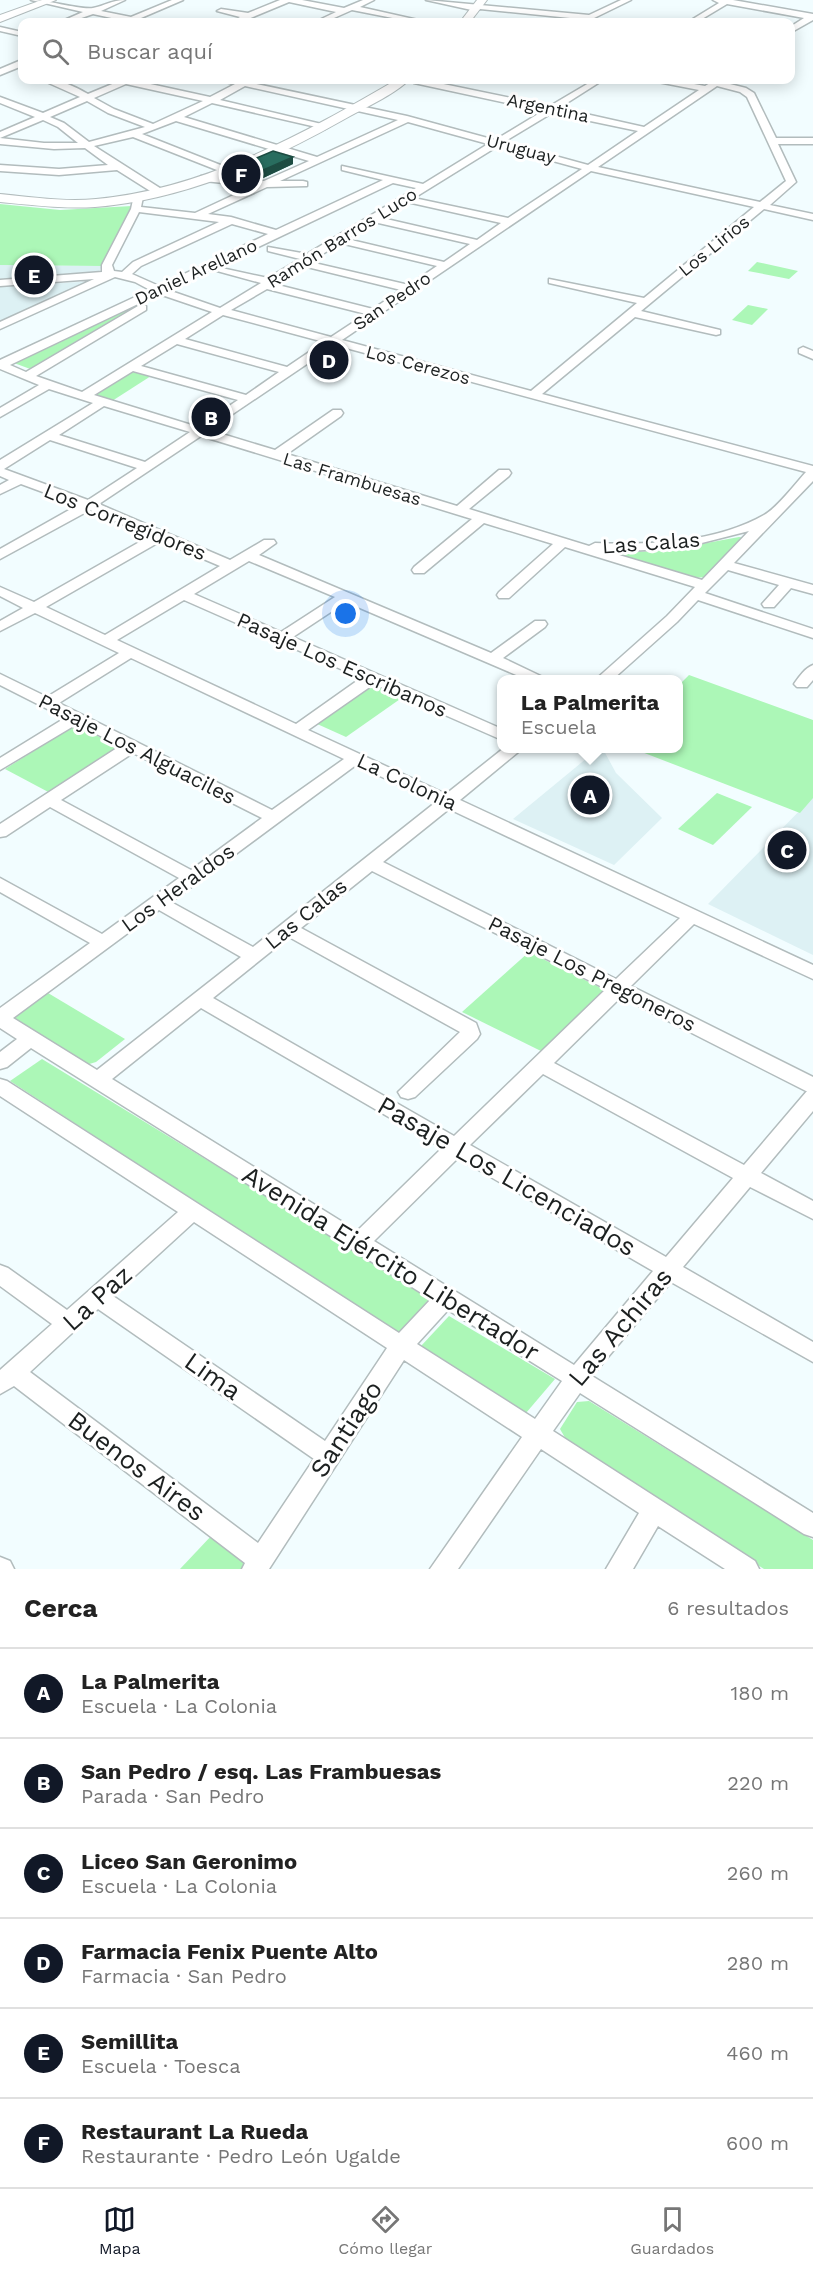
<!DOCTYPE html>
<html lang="es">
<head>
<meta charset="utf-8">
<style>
  body { margin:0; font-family:"Work Sans",sans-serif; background:#f2f2f2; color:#222 }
  .you { position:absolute; left:346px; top:614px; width:21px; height:21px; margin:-15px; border:4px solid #fff; border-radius:50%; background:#1a73e8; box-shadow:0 0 0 9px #1a73e833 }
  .badge { display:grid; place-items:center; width:39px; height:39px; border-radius:50%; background:#111827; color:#fff; font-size:20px; font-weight:700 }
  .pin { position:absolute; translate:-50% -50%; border:3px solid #fff; box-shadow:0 2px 6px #0006 }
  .popup { position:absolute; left:497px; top:675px; width:186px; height:78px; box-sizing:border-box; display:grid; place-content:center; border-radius:12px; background:#fff; filter:drop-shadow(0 2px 4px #0005); font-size:20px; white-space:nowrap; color:#767676 }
  .popup b { font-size:22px; color:#222 }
  .popup::after { content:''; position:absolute; left:50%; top:100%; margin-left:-12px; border:12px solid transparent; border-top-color:#fff }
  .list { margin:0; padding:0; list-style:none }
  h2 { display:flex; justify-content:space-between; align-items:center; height:78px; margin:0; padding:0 24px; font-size:26px }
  h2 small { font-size:20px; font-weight:400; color:#767676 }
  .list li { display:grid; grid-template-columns:39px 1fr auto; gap:18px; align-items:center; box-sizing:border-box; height:90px; padding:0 24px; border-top:2px solid #e0e0e0 }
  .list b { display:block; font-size:22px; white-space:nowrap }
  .list p { margin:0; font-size:20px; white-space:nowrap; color:#767676 }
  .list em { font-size:20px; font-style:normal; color:#767676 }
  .icon { flex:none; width:33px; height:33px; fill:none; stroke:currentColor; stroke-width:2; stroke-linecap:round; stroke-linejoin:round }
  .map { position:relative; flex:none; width:813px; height:1569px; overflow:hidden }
  .search { position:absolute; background:#fff; box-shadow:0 3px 15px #0003; left:18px; right:18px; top:18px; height:66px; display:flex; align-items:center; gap:15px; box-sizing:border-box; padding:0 21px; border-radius:12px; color:#767676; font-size:22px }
  .sheet { height:618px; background:#fff }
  nav { display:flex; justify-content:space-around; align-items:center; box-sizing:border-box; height:84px; border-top:2px solid #e0e0e0; background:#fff; font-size:16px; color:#767676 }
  nav a { display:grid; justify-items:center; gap:3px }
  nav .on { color:#111827 }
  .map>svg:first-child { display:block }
  .built { fill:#ddf1f4 }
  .green { fill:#acf7b7 }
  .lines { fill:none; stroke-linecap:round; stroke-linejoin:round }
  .minor-casing { stroke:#b2bcbd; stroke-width:3 }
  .major-casing { stroke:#b2bcbd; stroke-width:2 }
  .minor { fill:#fff; fill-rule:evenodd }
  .major { fill:#fff; fill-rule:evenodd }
  .wall { fill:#235e52 }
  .shaded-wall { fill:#1d4c42 }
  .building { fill:#296d5f; stroke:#1d4c42; stroke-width:1.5 }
  .labels { text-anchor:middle; stroke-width:6; stroke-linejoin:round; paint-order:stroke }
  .far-street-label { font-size:18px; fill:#1c2020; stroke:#fff }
  .street-label { font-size:21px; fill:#1c2020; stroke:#fff }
  .near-street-label { font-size:26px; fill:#1c2020; stroke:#fff }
</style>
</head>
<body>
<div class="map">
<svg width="813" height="1569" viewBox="0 0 813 1569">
  <rect width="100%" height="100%" fill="#f2fdff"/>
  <g class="built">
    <polygon points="0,265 102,266 99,272 0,280"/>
    <polygon points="95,281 0,324 0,287"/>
    <polygon points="598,749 603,749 616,773 662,818 614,865 513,819"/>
    <polygon points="813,797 813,955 708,904"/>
  </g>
  <g class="green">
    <polygon points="0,204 60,210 132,206 102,266 0,265"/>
    <polygon points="757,262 798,271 789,279 748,271"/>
    <polygon points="152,295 157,297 33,370 14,363"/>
    <polygon points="748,305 768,309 752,325 732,320"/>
    <polygon points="132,372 151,376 112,401 97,396 97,394"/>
    <polygon points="739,537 746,538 707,577 693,578 615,555 618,553 669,550"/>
    <polygon points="689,675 813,720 813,798 800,813 634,749 678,748 679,685"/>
    <polygon points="372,684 403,697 346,737 315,723"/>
    <polygon points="75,725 118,746 121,751 52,794 5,769"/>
    <polygon points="717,793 752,807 713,845 678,829"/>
    <polygon points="529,952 607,991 545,1053 462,1012"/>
    <polygon points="48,993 125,1039 96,1062 86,1065 10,1020"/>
    <polygon points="42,1059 431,1297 398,1334 10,1081"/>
    <polygon points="449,1316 555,1379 526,1413 421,1346"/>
    <polygon points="589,1401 813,1540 813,1569 764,1569 568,1443 560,1429 577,1402"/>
    <polygon points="213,1534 249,1560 242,1569 180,1569"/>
  </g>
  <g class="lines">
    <defs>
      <g id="minor">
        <path d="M31 0C48 0 81 10 93 8 104 6 112 0 125 0L101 11 131 17 172 0H183L141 18 151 22H130L93 14 70 22H60L83 12Z"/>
        <polygon points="280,0 302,0 344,8 363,0 374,0 360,7 427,22 413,22 352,10 325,22 315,22 336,12 289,2 241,22 231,22 240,17 217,11 221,9 248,13"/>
        <polygon points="426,0 589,15 621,0 631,0 590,20 480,9 476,11"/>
        <polygon points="713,0 733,0 813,14 813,20 790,33 790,27 804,18 727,4 697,22 688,22 719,3"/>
        <polygon points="0,27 22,32 22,36 0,31"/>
        <polygon points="19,61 22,61 22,66 0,75 0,69"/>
        <path d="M42 80C58 78 74 86 88 94L122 80H132L210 97 235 84 225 82 224 80H238L407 116 495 140 543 111 414 83 410 80H424L550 106 594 80H603L559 108 644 127 699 90 658 82 657 80H672L705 86 715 80H724L722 82 746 88 754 93 776 138H813V144H778L796 182 770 205 813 214V220L764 209 641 311 720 330V334L716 335 635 317 542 394 813 466V481L734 563 813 585V594L791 588 774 607H764L762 604 779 585 728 570 705 593 813 629V638L698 600 677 622 612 680H595L667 616 695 587 565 547 509 598H499L497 595 499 592 553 544 484 523 424 573H414L412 570 414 567 472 519 201 436 99 504 230 560 264 540H274L276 543 259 555 491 653 535 621H545L547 624 545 627 503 658 549 680H528L346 602 293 637 502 729V740L374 684 308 730 446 794 504 748H523L460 800 813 965V979L694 924 631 986 813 1077V1111L761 1173 813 1201V1219L750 1187 683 1267 813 1342V1362L671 1282 592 1376 813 1513V1537L804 1534 580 1393 553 1431 755 1561 759 1569H725L658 1526 633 1569H606L639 1513 541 1449 458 1569H430L522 1437 404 1360 269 1569H242L245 1563 14 1386 0 1394V1370L52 1324 0 1286V1265L8 1268 67 1310 178 1212 0 1096V1079L7 1081 399 1333 431 1299 31 1048 7 1067 0 1069V1052L17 1039 0 1028V1008L90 943 0 892V878L102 934 179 878 50 807 6 836 0 837V824L120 746 77 724 0 770V758L65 718 0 685V674L47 697 119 653 35 613 0 631V621L23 608 0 596V587L34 602 150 536 90 510 0 559V549L78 505 21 484 0 494V485L9 480 0 476V460L93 403 49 389 0 417V408L39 385 0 369V360L150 290 135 282 115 277 0 329V322L94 279 0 286V280L102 272V265L131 209 134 195 143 197 141 207 195 213 253 186 204 181 199 178 201 176 264 181 309 161 176 121 142 134 228 168V172H222L133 137 94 146 163 190V194H155L117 170 59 175 0 171V165L59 169 108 165 85 148 54 149 0 144V138L44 143H78L58 127 43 120 0 138V132L35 117 0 103V97L43 113 80 97ZM126 84 203 101 153 124 114 109 94 98ZM245 86 398 120 317 157 184 117 212 103 325 129 330 126 220 100ZM717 86 740 92 747 97 786 181 760 202 598 167ZM87 101 108 113 145 127 89 142 64 123 50 117ZM552 113 638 131 588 165 504 142ZM408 122 488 144 423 184 342 166V170L383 180 276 230 231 217 208 214 267 187 307 186V182L303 181H280ZM498 146 582 169 508 218 414 198ZM591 171 754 207 644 298 549 279V283L637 303 531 391 342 340ZM393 183 416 188 307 254 268 247V251L300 259 268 278 217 267V271L261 283 220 308 168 290ZM407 202 501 223 477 240 382 218ZM139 212 219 222 133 262 122 272 114 271 112 265ZM374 222 470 244 444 262 347 239ZM232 224 268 234 159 286 132 274 141 266ZM340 243 437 266 409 285 310 262ZM303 266 401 290 373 309 274 284ZM267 289 366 314 331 337 231 310ZM159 294 212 312 82 392 36 376 146 310V306H138L26 372 10 365ZM223 315 324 342 287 367 185 339ZM177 344 279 372 246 395 141 366ZM335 345 806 472C795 484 777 508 764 515 714 543 651 545 595 543L589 546 469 509 509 476 511 473 509 470H499L457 506 287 454 341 416 343 413 341 410H333L275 450 209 430ZM133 371 238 400 198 427 94 395ZM104 406 190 432 145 462 59 435ZM50 440 137 468 88 500 4 469ZM749 531 702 580 609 552 682 548ZM161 541 220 566 105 635 46 607ZM249 561 335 597 281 632 194 594ZM184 600 361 678 296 724 117 640ZM131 658 344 759 272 810 59 703ZM133 753 262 818 191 870 61 800ZM356 765 436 802 253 947 171 902ZM449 809 680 918 616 979 383 862ZM372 871 606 989 454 1136 213 998 289 937 460 1032 398 1092 401 1097 408 1099 415 1097 477 1039 480 1034 476 1023 301 928ZM159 910 241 957 97 1070 13 1018ZM621 997 806 1091H807L744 1165 554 1063ZM201 1008 442 1148 357 1231 112 1079ZM543 1074 733 1178 666 1257 470 1145ZM458 1158 653 1271 574 1365 374 1241ZM194 1222 387 1348 325 1441 113 1296ZM98 1309 314 1459 258 1543 30 1372ZM448 1310 562 1381 535 1419 417 1344Z"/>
        <polygon points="803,347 813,351 813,359 799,353 799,349"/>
        <path d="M813 665V680L807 687H797L794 684C799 677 805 668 813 665Z"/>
        <polygon points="0,1557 10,1561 14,1569 0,1569"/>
      </g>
      <g id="major">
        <polygon points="42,0 56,0 0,22 0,15"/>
        <polygon points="477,0 487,0 470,22 460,22"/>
        <path d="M396 80H409C394 95 362 109 343 120 267 163 183 200 95 207 64 209 31 205 0 202V194C32 197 64 202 96 199 205 189 303 134 396 80Z"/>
      </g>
    </defs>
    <use href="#minor" class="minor-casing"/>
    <use href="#major" class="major-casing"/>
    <use href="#minor" class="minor"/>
    <use href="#major" class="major"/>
  </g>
  <g class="wall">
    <polygon points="293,164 261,179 232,176 231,169"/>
    <polygon points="344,349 344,357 330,367 314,362 314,354"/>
  </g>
  <g class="shaded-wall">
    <polygon points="293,157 293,164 261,179 261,171"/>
    <polygon points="344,349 344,357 330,367 330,358"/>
  </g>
  <g class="building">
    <polygon points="273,151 293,157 261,171 231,169"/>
    <polygon points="328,344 344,349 330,358 314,354"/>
  </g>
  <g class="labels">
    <g class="far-street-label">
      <text transform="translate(548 108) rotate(12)" y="6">Argentina</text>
      <text transform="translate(521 149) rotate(15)" y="6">Uruguay</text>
      <text transform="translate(342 238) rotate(-32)" y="6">Ramón Barros Luco</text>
      <text transform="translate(714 246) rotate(-39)" y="6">Los Lirios</text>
      <text transform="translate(196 272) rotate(-25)" y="6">Daniel Arellano</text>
      <text transform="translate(392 301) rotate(-34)" y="6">San Pedro</text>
      <text transform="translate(418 365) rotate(15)" y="6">Los Cerezos</text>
      <text transform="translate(352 479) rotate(17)" y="6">Las Frambuesas</text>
    </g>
    <g class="street-label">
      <text transform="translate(125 522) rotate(22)" y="7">Los Corregidores</text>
      <text transform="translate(651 543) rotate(-4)" y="7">Las Calas</text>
      <text transform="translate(342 665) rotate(24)" y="7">Pasaje Los Escribanos</text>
      <text transform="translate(137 749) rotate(27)" y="7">Pasaje Los Alguaciles</text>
      <text transform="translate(407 782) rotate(25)" y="7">La Colonia</text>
      <text transform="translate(178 888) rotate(-36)" y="7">Los Heraldos</text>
      <text transform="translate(306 914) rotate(-39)" y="7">Las Calas</text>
      <text transform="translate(592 974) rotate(27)" y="7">Pasaje Los Pregoneros</text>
    </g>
    <g class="near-street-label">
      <text transform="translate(507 1176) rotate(30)" y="9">Pasaje Los Licenciados</text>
      <text transform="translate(391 1263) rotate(32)" y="9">Avenida Ejército Libertador</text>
      <text transform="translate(97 1298) rotate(-42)" y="9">La Paz</text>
      <text transform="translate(620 1327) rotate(-50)" y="9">Las Achiras</text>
      <text transform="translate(213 1376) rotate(35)" y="9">Lima</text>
      <text transform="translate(346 1429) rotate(-57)" y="9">Santiago</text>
      <text transform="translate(137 1466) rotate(37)" y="9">Buenos Aires</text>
    </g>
  </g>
</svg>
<div class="you"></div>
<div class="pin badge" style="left:590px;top:795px">A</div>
<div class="popup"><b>La Palmerita</b>Escuela</div>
<div class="pin badge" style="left:211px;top:417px">B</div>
<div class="pin badge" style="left:787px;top:850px">C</div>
<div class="pin badge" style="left:329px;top:360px">D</div>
<div class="pin badge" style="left:34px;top:275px">E</div>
<div class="pin badge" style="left:241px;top:174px">F</div>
<div class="search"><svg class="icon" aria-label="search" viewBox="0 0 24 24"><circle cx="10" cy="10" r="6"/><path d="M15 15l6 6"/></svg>Buscar aquí</div>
</div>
<section class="sheet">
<h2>Cerca<small>6 resultados</small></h2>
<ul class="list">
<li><span class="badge">A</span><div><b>La Palmerita</b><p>Escuela · La Colonia</p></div><em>180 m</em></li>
<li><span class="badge">B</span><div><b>San Pedro / esq. Las Frambuesas</b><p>Parada · San Pedro</p></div><em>220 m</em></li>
<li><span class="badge">C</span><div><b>Liceo San Geronimo</b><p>Escuela · La Colonia</p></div><em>260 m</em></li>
<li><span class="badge">D</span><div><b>Farmacia Fenix Puente Alto</b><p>Farmacia · San Pedro</p></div><em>280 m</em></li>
<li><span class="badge">E</span><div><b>Semillita</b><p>Escuela · Toesca</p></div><em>460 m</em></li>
<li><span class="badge">F</span><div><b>Restaurant La Rueda</b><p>Restaurante · Pedro León Ugalde</p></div><em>600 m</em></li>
</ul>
</section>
<nav>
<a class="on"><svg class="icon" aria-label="map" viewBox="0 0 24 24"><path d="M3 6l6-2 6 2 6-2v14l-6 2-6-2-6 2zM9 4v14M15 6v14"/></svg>Mapa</a>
<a><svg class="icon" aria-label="directions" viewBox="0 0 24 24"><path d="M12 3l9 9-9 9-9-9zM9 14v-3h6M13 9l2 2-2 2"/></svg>Cómo llegar</a>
<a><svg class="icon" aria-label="saved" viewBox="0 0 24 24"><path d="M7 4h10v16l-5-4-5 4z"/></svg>Guardados</a>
</nav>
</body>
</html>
